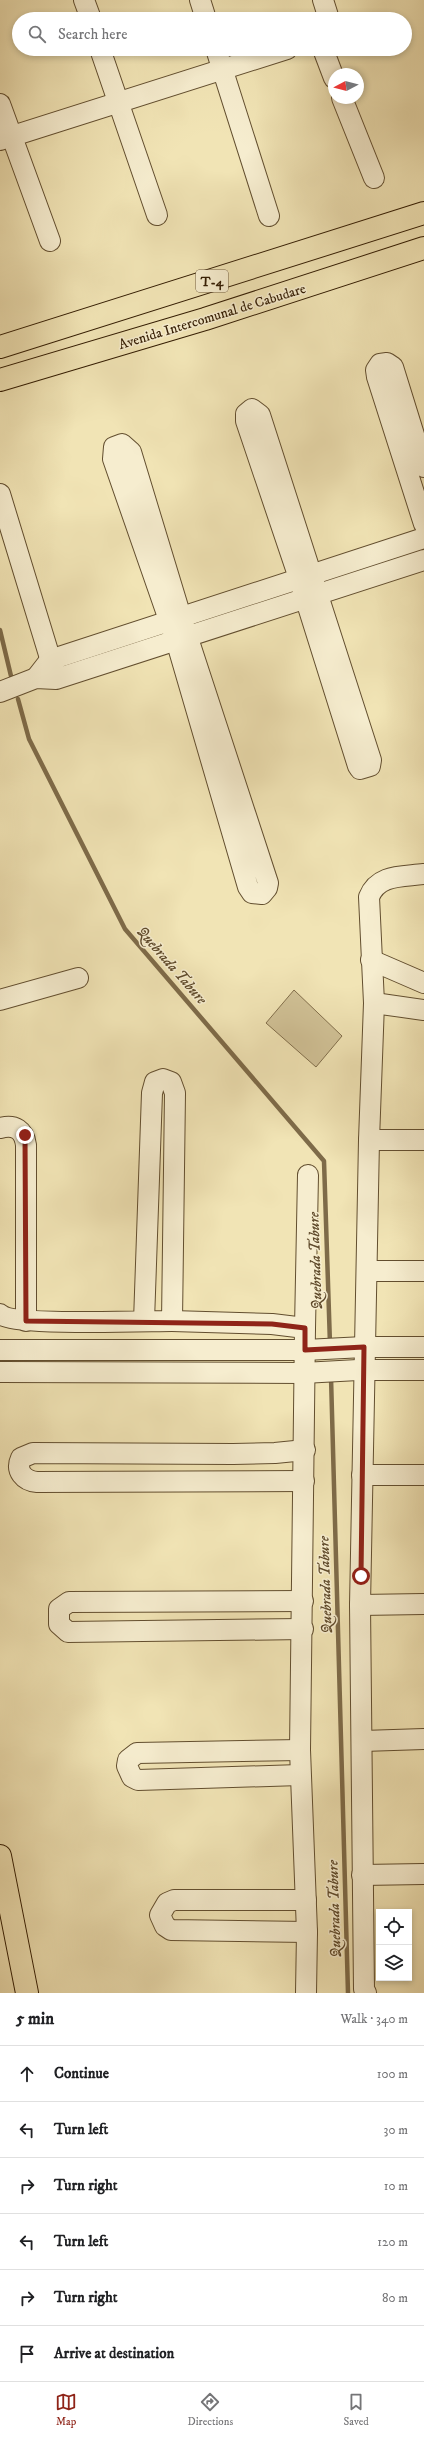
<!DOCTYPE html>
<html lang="en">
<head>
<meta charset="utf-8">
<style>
  body { margin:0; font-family:"IM FELL DW Pica",serif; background:#f2f2f2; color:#202124 }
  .controls { position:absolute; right:12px; bottom:12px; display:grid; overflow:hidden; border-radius:0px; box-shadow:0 2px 6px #0003 }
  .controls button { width:36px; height:36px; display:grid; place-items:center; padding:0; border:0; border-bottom:1px solid #e0e0e0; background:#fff; color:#202124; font:20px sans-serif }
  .compass { position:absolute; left:328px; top:68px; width:36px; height:36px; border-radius:50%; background:#fff; box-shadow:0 2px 6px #0003; rotate:263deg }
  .stop { position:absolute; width:12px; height:12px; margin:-9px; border:3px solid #8f2418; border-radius:50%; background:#fff }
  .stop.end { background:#8f2418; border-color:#fff; box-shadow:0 1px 4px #0008 }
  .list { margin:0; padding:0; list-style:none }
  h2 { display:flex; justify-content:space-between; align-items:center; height:52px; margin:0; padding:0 16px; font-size:17px }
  h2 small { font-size:13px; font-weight:400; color:#757577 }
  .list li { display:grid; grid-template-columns:26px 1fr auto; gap:12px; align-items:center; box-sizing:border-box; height:56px; padding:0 16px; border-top:1px solid #e0e0e0 }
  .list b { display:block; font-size:15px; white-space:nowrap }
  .list em { font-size:13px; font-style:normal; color:#757577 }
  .icon { flex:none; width:22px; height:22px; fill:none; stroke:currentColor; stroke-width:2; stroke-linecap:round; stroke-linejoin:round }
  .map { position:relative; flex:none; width:424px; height:1993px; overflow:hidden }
  .search { position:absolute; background:#fff; box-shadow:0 2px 6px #0003; left:12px; right:12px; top:12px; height:44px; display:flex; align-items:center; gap:10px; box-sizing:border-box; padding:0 14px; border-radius:22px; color:#757577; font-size:15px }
  .sheet { height:388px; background:#fff }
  nav { display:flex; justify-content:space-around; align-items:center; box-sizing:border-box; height:56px; border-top:1px solid #e0e0e0; background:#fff; font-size:11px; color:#757577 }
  nav a { display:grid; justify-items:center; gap:2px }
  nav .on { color:#8f2418 }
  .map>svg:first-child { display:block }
  .green { fill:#d1c297; stroke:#826f4c }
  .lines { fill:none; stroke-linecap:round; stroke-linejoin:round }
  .stream { stroke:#7e6b49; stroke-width:4.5 }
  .minor-casing { stroke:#624e2f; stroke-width:22 }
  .major-casing { stroke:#331c02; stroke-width:24 }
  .highway-casing { stroke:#331c02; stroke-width:24 }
  .minor { stroke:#f6edcf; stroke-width:20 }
  .major { stroke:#f1e4b5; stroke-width:22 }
  .highway { stroke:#f1e4b5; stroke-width:22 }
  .route { stroke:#8f2418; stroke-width:5 }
  .labels { text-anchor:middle; stroke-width:3; stroke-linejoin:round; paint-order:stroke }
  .shield { fill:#f6edcf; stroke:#6e5b40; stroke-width:1 }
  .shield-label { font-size:13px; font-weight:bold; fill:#331c02 }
  .street-label { font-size:14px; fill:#331c02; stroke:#f6edcf }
  .water-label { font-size:15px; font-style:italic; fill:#5f4a2b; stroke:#f6edcf }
</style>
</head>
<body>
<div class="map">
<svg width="424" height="1993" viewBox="0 0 424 1993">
  <rect width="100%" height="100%" fill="#f1e4b5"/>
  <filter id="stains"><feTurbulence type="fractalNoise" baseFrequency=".005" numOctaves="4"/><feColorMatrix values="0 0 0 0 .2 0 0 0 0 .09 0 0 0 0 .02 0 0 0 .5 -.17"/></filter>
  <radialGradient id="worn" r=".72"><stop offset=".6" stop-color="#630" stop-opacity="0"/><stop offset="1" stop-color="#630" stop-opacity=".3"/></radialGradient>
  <polygon class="green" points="294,990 342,1036 316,1067 266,1023"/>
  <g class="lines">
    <g class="stream">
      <polyline points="0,630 11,676"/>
      <polyline points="18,699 29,739 125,929 324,1161 330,1344"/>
      <polyline points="331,1377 348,1993"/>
    </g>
    <defs>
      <g id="minor">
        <polyline points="84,0 91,19"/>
        <polyline points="200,0 206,19"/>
        <polyline points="323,0 329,19"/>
        <polyline points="100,49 157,215"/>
        <polyline points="216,49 269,216"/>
        <polyline points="323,49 334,78"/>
        <polyline points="342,98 374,178"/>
        <polyline points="0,104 50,241"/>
        <polyline points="0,140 287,49"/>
        <polygon points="252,409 260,415 371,760 370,766 360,769 358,766 299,578 246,421 246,414"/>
        <polygon points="122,444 131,452 181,617 268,883 267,888 262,894 252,893 248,887 176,640 113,459 114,447"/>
        <polyline points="424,467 393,367 387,363 380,364 376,370 377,377 424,524"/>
        <polyline points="0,494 54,671"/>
        <polyline points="36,678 50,660 424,538"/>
        <polyline points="0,692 36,678 56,679 424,560"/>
        <polyline points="371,960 424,983"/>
        <polyline points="0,1000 78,978"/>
        <polyline points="374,1003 424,1010"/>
        <path d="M0 1128C15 1124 24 1130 26 1145V1321"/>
        <polyline points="369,1140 424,1140"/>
        <polyline points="367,1271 424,1271"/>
        <path d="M0 1314C13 1326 147 1321 172 1321L175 1093 171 1082 163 1079 155 1082 152 1093 144 1321"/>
        <polyline points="172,1321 272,1324 305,1328 300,1750 307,1932 306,1993"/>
        <polyline points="305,1328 308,1175"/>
        <polyline points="0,1350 305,1350 364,1347 424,1347"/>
        <polyline points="0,1372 303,1373 358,1370 424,1370"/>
        <polyline points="362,1475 424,1475"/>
        <path d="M304 1481 37 1482C24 1481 15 1471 21 1458L33 1453 233 1454 275 1453 305 1450"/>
        <polyline points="360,1605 424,1604"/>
        <polyline points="303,1629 68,1632 59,1624 59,1609 69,1602 303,1601"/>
        <polyline points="363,1741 424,1739"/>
        <polyline points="300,1750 137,1753 128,1760 127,1766 132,1777 138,1780 300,1775"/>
        <polyline points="362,1875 424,1874"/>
        <polyline points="306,1900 174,1900 167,1903 160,1915 165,1926 171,1930 307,1932"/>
        <path d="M366 1993 364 1989 360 1605 369 1140 374 1003 369 897C378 874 402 877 424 874"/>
      </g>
      <polyline id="major" points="0,1856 27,1993"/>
      <g id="highway">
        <polyline points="0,347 424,213"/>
        <polyline points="0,380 205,319 424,248"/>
      </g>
    </defs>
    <use href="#minor" class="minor-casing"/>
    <use href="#major" class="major-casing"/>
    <use href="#highway" class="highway-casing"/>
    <use href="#minor" class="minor"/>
    <use href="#major" class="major"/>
    <use href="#highway" class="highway"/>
  </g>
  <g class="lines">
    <polyline class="route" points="25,1135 26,1321 272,1324 305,1328 305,1350 364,1347 361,1576"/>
  </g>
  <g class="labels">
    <rect class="shield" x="196" y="270" width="32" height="22" rx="3"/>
    <g class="shield-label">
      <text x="212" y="286">T-4</text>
    </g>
    <g class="street-label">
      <text transform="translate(212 316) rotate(-17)" y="5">Avenida Intercomunal de Cabudare</text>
    </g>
    <g class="water-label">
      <text transform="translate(172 965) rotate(49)" y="5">Quebrada Tabure</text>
      <text transform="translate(315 1261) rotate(-92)" y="5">Quebrada Tabure</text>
      <text transform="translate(325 1585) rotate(-92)" y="5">Quebrada Tabure</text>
      <text transform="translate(334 1909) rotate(-92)" y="5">Quebrada Tabure</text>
    </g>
  </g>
  <rect width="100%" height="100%" filter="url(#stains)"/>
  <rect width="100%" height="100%" fill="url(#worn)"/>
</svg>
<div class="controls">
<button><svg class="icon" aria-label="locate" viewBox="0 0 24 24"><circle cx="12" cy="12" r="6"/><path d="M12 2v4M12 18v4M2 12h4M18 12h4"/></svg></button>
<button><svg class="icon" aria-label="layers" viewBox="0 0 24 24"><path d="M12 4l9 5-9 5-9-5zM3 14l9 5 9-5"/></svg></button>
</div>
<svg class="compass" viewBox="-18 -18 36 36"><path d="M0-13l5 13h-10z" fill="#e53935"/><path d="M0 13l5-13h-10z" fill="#757577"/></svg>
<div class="stop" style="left:361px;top:1576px"></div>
<div class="stop end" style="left:25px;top:1135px"></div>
<div class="search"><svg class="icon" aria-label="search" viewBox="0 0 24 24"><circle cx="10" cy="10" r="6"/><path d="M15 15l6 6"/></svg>Search here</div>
</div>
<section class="sheet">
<h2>5 min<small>Walk · 340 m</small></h2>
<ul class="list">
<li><svg class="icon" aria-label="ahead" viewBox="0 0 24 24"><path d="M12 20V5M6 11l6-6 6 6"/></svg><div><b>Continue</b></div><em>100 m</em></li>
<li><svg class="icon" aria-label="left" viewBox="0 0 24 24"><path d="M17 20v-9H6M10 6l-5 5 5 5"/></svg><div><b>Turn left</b></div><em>30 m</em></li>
<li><svg class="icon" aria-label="right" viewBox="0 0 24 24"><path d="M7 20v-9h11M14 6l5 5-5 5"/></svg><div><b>Turn right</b></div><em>10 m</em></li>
<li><svg class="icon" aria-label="left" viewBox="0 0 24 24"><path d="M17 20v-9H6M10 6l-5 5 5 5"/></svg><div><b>Turn left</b></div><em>120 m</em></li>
<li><svg class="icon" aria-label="right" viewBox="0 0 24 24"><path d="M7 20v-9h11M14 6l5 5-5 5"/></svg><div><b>Turn right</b></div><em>80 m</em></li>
<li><svg class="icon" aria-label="arrive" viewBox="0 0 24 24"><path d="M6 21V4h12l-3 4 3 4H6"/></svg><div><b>Arrive at destination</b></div></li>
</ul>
</section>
<nav>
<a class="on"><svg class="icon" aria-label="map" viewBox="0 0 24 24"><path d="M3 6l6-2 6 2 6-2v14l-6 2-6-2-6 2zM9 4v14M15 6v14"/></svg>Map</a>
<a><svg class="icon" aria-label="directions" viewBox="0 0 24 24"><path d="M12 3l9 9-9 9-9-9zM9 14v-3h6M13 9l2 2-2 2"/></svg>Directions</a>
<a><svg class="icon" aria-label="saved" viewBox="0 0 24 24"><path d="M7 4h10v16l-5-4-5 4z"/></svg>Saved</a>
</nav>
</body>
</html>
